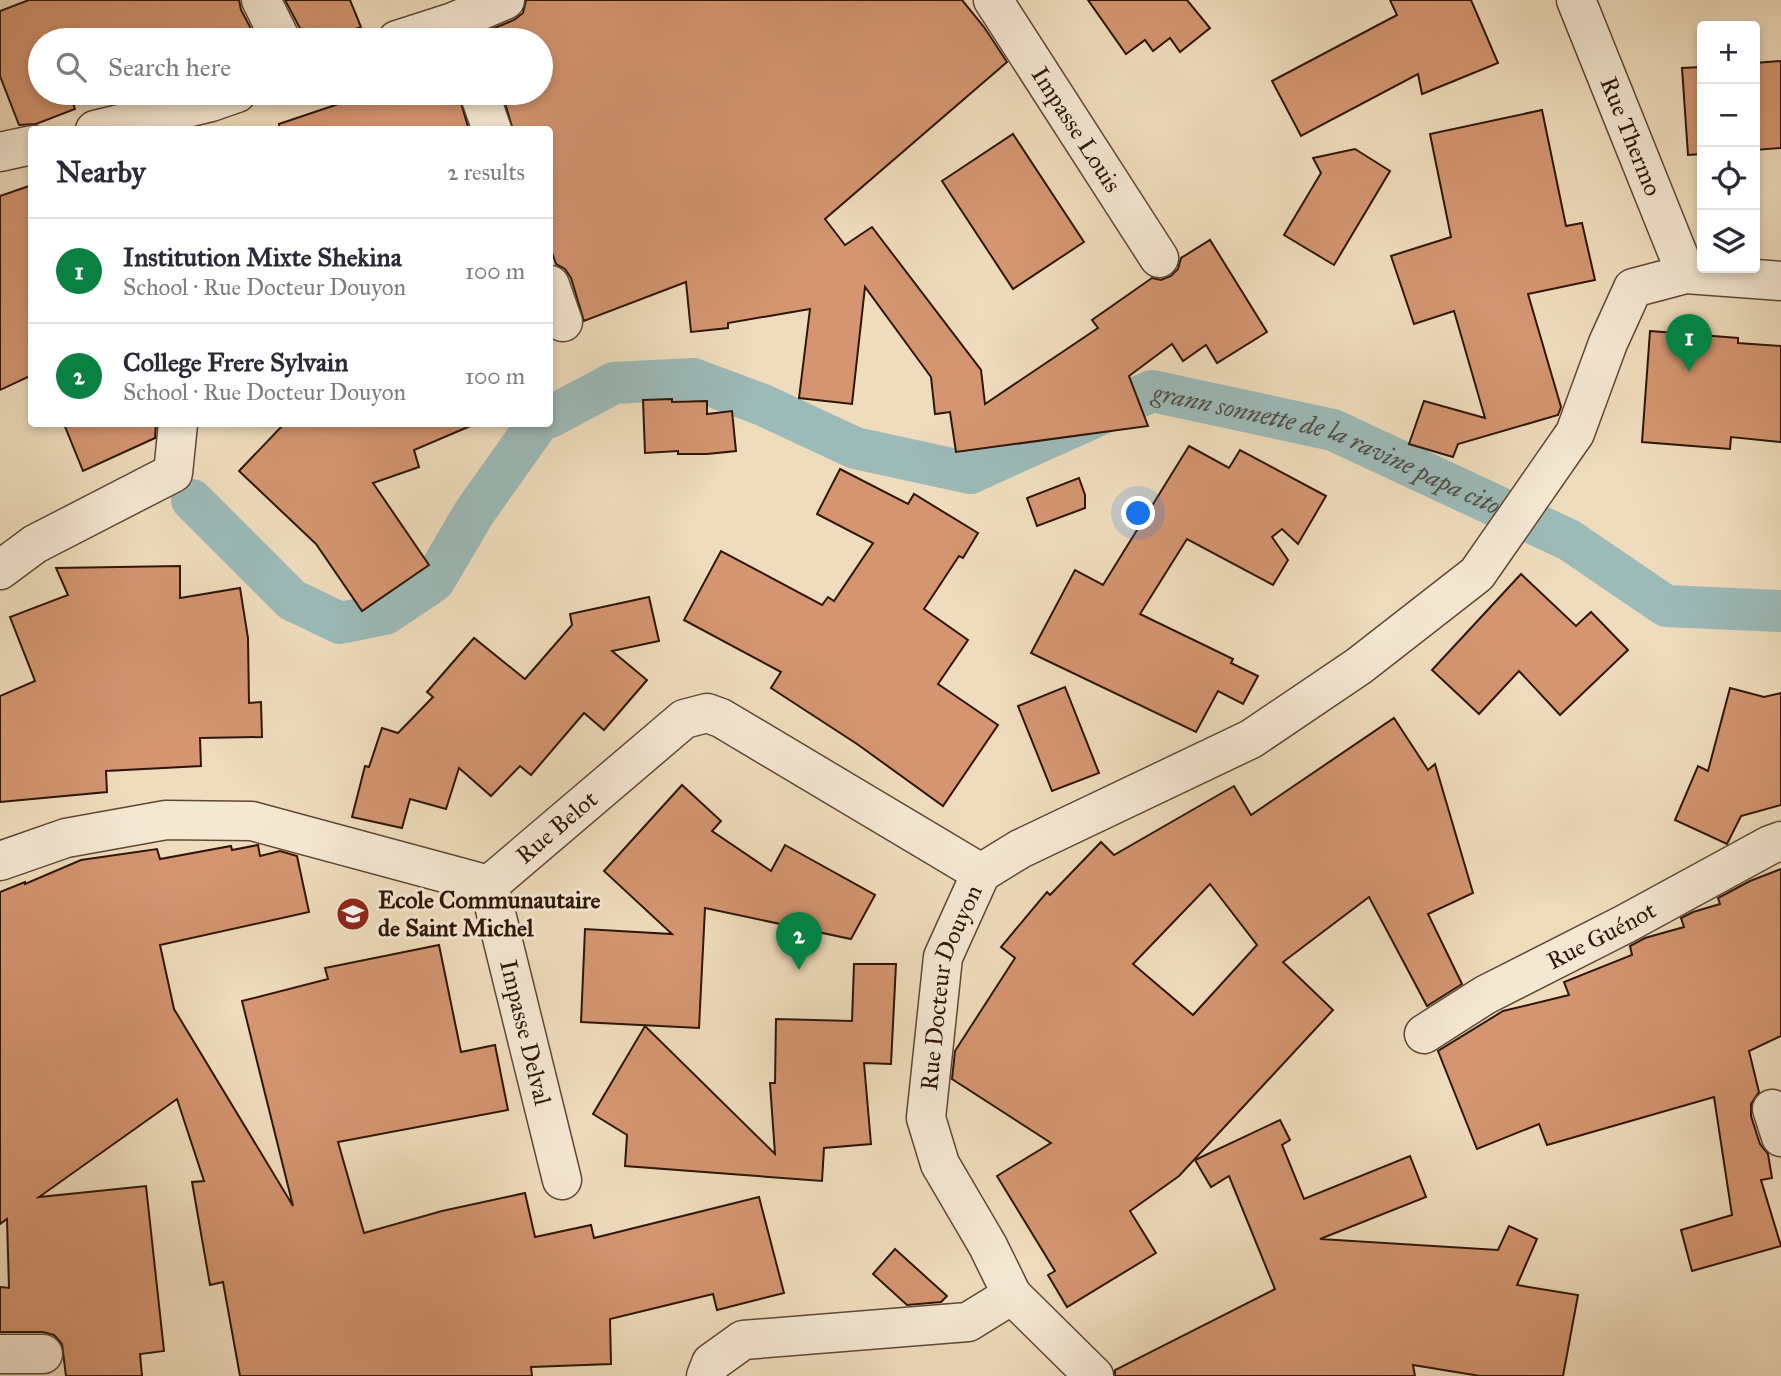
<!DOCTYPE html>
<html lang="en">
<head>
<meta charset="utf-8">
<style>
  body { margin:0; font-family:"IM FELL Great Primer",serif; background:#f2f2f3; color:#2b2b33 }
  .controls { position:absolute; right:21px; top:21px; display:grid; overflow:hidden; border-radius:7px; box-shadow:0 4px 10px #0003 }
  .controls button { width:63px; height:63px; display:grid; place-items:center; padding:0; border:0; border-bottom:2px solid #e1e1e2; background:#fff; color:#2b2b33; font:35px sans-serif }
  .you { position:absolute; left:1139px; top:514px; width:24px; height:24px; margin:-18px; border:5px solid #fff; border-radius:50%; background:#1a73e8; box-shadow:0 0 0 10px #1a73e833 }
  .badge { display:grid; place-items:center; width:46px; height:46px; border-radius:50%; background:#0b8043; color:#fff; font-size:23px; font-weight:700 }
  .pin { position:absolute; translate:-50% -58px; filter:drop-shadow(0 2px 4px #0008) }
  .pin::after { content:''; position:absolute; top:37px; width:24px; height:21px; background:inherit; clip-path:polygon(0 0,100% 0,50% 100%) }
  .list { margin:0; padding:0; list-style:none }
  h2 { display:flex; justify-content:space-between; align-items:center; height:91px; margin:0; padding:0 28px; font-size:30px }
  h2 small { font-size:23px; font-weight:400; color:#7c7c81 }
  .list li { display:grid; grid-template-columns:46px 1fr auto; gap:21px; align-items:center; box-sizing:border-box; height:105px; padding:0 28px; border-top:2px solid #e1e1e2 }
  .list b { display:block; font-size:26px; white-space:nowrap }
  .list p { margin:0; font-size:23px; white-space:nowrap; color:#7c7c81 }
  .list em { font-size:23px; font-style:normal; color:#7c7c81 }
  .icon { flex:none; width:38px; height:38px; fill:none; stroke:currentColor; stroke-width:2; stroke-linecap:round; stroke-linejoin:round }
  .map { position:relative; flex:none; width:1781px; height:1376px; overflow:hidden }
  .search { position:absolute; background:#fff; box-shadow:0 4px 10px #0003; left:28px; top:28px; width:525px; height:77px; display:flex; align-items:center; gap:18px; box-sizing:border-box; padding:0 24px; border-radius:38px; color:#7c7c81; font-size:26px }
  .panel { position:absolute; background:#fff; box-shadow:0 4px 10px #0003; left:28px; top:126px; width:525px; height:301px; border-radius:7px }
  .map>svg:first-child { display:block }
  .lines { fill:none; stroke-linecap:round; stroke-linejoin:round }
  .canal { stroke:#9cbab8; stroke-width:42 }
  .building { fill:#d49570; stroke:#2e1608; stroke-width:2; fill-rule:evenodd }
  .minor-casing { stroke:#5e4835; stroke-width:41 }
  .minor { stroke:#f5e8d3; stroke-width:38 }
  .labels { text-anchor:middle; stroke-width:6; stroke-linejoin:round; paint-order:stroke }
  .street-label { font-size:24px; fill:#2e1608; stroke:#f5e8d3 }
  .poi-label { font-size:24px; font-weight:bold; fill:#2e1608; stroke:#f5e8d3; text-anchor:start }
  .water-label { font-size:26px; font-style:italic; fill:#544f46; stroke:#f5e8d3 }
</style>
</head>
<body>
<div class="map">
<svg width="1781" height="1376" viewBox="0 0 1781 1376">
  <rect width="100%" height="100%" fill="#efdcbc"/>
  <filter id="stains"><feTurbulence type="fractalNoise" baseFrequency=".00286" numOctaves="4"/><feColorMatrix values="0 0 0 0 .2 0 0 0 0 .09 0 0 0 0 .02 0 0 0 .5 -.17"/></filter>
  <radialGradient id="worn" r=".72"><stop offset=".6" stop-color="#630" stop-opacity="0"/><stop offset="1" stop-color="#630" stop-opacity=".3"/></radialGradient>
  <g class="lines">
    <g class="canal">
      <path id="s1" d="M550 417 614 383 693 379 763 405 855 448 970 473 1152 391 1333 430 1569 540 1666 606 1781 611"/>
      <polyline points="192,500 292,600 340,623 385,614 434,581 474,513 537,424"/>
    </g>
  </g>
  <g class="building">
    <polygon points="29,0 239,0 241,10 257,40 40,40 40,93 100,93 73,103 75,109 36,124 19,125 0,76 0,11"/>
    <polygon points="285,0 350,0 361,27 327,40 303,40 301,30"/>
    <polygon points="526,0 962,0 984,27 1007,62 825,219 845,245 872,227 981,370 985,404 1098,328 1092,320 1152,278 1161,280 1171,276 1178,269 1181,258 1210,240 1267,332 1217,363 1206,345 1183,361 1172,344 1129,376 1148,426 956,452 950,412 935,414 931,377 865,287 852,404 799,398 810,309 728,323 728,328 691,332 686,282 584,321 571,278 565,269 556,264 550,247 550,130 513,130 502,93 541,93 541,40 466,40 514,20 523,13"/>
    <polygon points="1088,0 1187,0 1210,28 1180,52 1170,38 1153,51 1145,40 1126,54"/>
    <polygon points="1390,0 1471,0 1498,63 1422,94 1418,74 1301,136 1272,81 1397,15"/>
    <polygon points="1781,61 1781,148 1755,150 1755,63"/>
    <polygon points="1702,67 1702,154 1688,155 1682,68"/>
    <polygon points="371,93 458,93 469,130 280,130 279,124"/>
    <polygon points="1542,110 1566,226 1582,223 1595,280 1528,294 1561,407 1558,415 1458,444 1453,457 1409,444 1424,401 1485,418 1454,311 1414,324 1391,256 1451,237 1430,134"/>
    <polygon points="1013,134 1084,242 1013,289 942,181"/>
    <polygon points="1355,149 1390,171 1334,265 1284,235 1321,173 1313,158"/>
    <polygon points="32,185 32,375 0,390 0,196"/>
    <polygon points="1650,331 1738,338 1738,343 1781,346 1781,442 1731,437 1730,449 1642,442"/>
    <polygon points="672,399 672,402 707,401 707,414 732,411 736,451 707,454 678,454 678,451 645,453 643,400"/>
    <polygon points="64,424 156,424 155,438 83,471"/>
    <polygon points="284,424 475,424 414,450 419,467 373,483 429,565 362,611 316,544 239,471"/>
    <polygon points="1189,446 1229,468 1240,450 1326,496 1298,544 1282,529 1272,537 1288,560 1273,585 1187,539 1140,614 1233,659 1231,663 1258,676 1243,704 1218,691 1196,732 1031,653 1075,570 1103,585"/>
    <polygon points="840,469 908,504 914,494 978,533 963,558 959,556 924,609 968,640 938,684 998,725 943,806 857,744 771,688 781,672 684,620 721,551 822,605 828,597 834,601 873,543 817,514"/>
    <polygon points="1079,478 1085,495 1085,508 1037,526 1027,498"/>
    <polygon points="180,566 180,598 240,588 248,638 249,703 261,702 262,737 200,738 201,766 106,771 107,792 0,802 0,696 35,681 10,617 68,595 56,568"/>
    <polygon points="1521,574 1576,626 1591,612 1628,650 1560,715 1519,671 1479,714 1432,670"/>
    <polygon points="649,597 659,641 612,651 647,680 604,730 584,713 531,775 520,766 491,796 459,768 446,809 410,799 402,828 352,817 365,766 369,767 382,728 398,733 433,697 427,692 474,638 525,679 572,625 570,614"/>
    <polygon points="1065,687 1099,773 1052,791 1018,706"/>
    <polygon points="1730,688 1764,697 1781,693 1781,805 1741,816 1727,844 1675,820 1698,766 1708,771"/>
    <path d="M1394 718 1428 770 1435 764 1473 893 1428 914 1462 984 1427 1006 1369 897 1283 962 1333 1010 1179 1176 1130 1211 1156 1253 1067 1307 1048 1275 1055 1271 997 1176 1051 1143 952 1079 955 1051 1015 958 1001 947 1047 892 1050 895 1101 842 1114 855 1234 786 1251 815ZM1210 884 1257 945 1193 1015 1133 964Z"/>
    <polygon points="682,785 721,821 712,831 771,871 785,845 875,895 851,939 705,908 699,1028 581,1022 585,929 672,934 604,871"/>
    <polygon points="258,845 260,856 280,851 297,856 309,912 160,945 174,1009 293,1206 242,1001 328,979 325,968 439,945 461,1052 495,1045 508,1110 338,1142 364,1233 442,1211 525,1193 535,1237 591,1225 594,1238 759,1197 784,1293 717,1310 713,1294 610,1319 611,1364 531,1367 532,1376 240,1376 223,1282 210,1285 192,1182 204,1181 177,1099 39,1197 146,1186 164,1351 140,1354 142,1376 66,1376 62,1344 54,1335 43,1332 0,1332 0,1287 9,1288 7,1219 0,1224 0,892 25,882 25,884 81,860 157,849 160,859 231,846 232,850"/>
    <polygon points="1781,869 1781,1036 1749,1051 1759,1092 1751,1104 1751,1116 1760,1144 1768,1154 1772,1178 1761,1180 1781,1246 1692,1271 1681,1230 1732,1215 1714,1097 1547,1145 1539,1124 1477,1149 1438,1051 1503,1011 1569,995 1564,982 1632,955 1630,946 1645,938 1684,927 1681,918 1693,912 1720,904 1718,898 1750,881"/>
    <polygon points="854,964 896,964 891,1064 864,1063 871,1144 824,1148 822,1181 625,1166 627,1135 593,1114 645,1026 775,1154 770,1083 775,1083 776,1019 852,1021"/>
    <polygon points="1280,1120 1290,1140 1282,1145 1304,1199 1410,1156 1426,1197 1320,1239 1498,1250 1509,1226 1537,1239 1517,1285 1578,1295 1563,1376 1480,1376 1413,1365 1415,1376 1115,1376 1115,1370 1275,1289 1229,1176 1211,1187 1195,1160"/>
    <polygon points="895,1249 947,1296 941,1302 907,1305 873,1274"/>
  </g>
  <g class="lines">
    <defs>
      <g id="minor">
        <polyline points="261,0 281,40"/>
        <path id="s2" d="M993 0 1159 258"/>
        <path id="s3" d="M1576 0 1686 274"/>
        <polyline points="397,40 453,22 505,0"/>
        <polyline points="479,93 492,130"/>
        <polyline points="95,130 211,102 237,93"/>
        <polyline points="0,152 32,145"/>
        <polyline points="550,285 563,322"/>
        <polyline points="0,570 35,544 173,473 178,424"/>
        <path id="s4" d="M0 861 66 838 166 820 252 821 489 885 684 719 707 713 721 718 981 873"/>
        <path id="s5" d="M489 885 562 1180"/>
        <path id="s6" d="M1424 1034 1485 995 1625 924 1770 845 1781 841"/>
        <polyline points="1772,1109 1781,1137"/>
        <polyline points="1012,1295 1094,1376"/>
        <polyline points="0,1354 43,1354"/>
        <path id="s7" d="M706 1376 711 1363 743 1340 968 1322 1012 1295 988 1246 940 1164 926 1118 943 957 981 873 1020 849 1251 739 1359 666 1477 574 1575 433 1608 343 1633 288 1686 274 1781 281"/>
      </g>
    </defs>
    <use href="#minor" class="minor-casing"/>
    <use href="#minor" class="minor"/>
  </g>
  <defs>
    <symbol id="school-disc" viewBox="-11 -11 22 22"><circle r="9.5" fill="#8f2418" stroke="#f5e8d3"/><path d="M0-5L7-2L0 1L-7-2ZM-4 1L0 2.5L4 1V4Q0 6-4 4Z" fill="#fff"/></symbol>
  </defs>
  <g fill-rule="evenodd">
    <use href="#school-disc" x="334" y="895" width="38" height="38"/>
  </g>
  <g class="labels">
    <g class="street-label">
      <text dy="8" stroke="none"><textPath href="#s2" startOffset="154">Impasse Louis</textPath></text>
      <text dy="8" stroke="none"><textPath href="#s3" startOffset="147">Rue Thermo</textPath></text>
      <text dy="8" stroke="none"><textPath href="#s4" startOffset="592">Rue Belot</textPath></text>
      <text dy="8" stroke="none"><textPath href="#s6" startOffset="203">Rue Guénot</textPath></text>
      <text dy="8" stroke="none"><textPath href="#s7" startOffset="662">Rue Docteur Douyon</textPath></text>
      <text dy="8" stroke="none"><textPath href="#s5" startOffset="152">Impasse Delval</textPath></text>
    </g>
    <g class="poi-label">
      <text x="378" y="908">Ecole Communautaire<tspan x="378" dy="28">de Saint Michel</tspan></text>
    </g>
    <g class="water-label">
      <text dy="9" stroke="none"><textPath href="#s1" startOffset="830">grann sonnette de la ravine papa cito</textPath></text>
    </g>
  </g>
  <rect width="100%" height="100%" filter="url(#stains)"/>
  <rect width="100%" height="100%" fill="url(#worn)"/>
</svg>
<div class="controls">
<button>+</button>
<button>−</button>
<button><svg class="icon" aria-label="locate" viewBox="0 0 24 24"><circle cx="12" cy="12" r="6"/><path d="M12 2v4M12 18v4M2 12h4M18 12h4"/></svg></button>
<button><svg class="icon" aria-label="layers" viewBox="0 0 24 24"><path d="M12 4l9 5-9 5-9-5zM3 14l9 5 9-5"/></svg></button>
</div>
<div class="you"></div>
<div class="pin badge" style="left:1689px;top:372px">1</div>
<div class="pin badge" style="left:799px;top:970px">2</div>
<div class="search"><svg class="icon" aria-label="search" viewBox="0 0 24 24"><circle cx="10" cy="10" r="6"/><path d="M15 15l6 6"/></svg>Search here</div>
<section class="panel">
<h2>Nearby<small>2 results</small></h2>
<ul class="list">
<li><span class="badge">1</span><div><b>Institution Mixte Shekina</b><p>School · Rue Docteur Douyon</p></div><em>100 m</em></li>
<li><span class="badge">2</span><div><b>College Frere Sylvain</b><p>School · Rue Docteur Douyon</p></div><em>100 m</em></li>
</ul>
</section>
</div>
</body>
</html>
